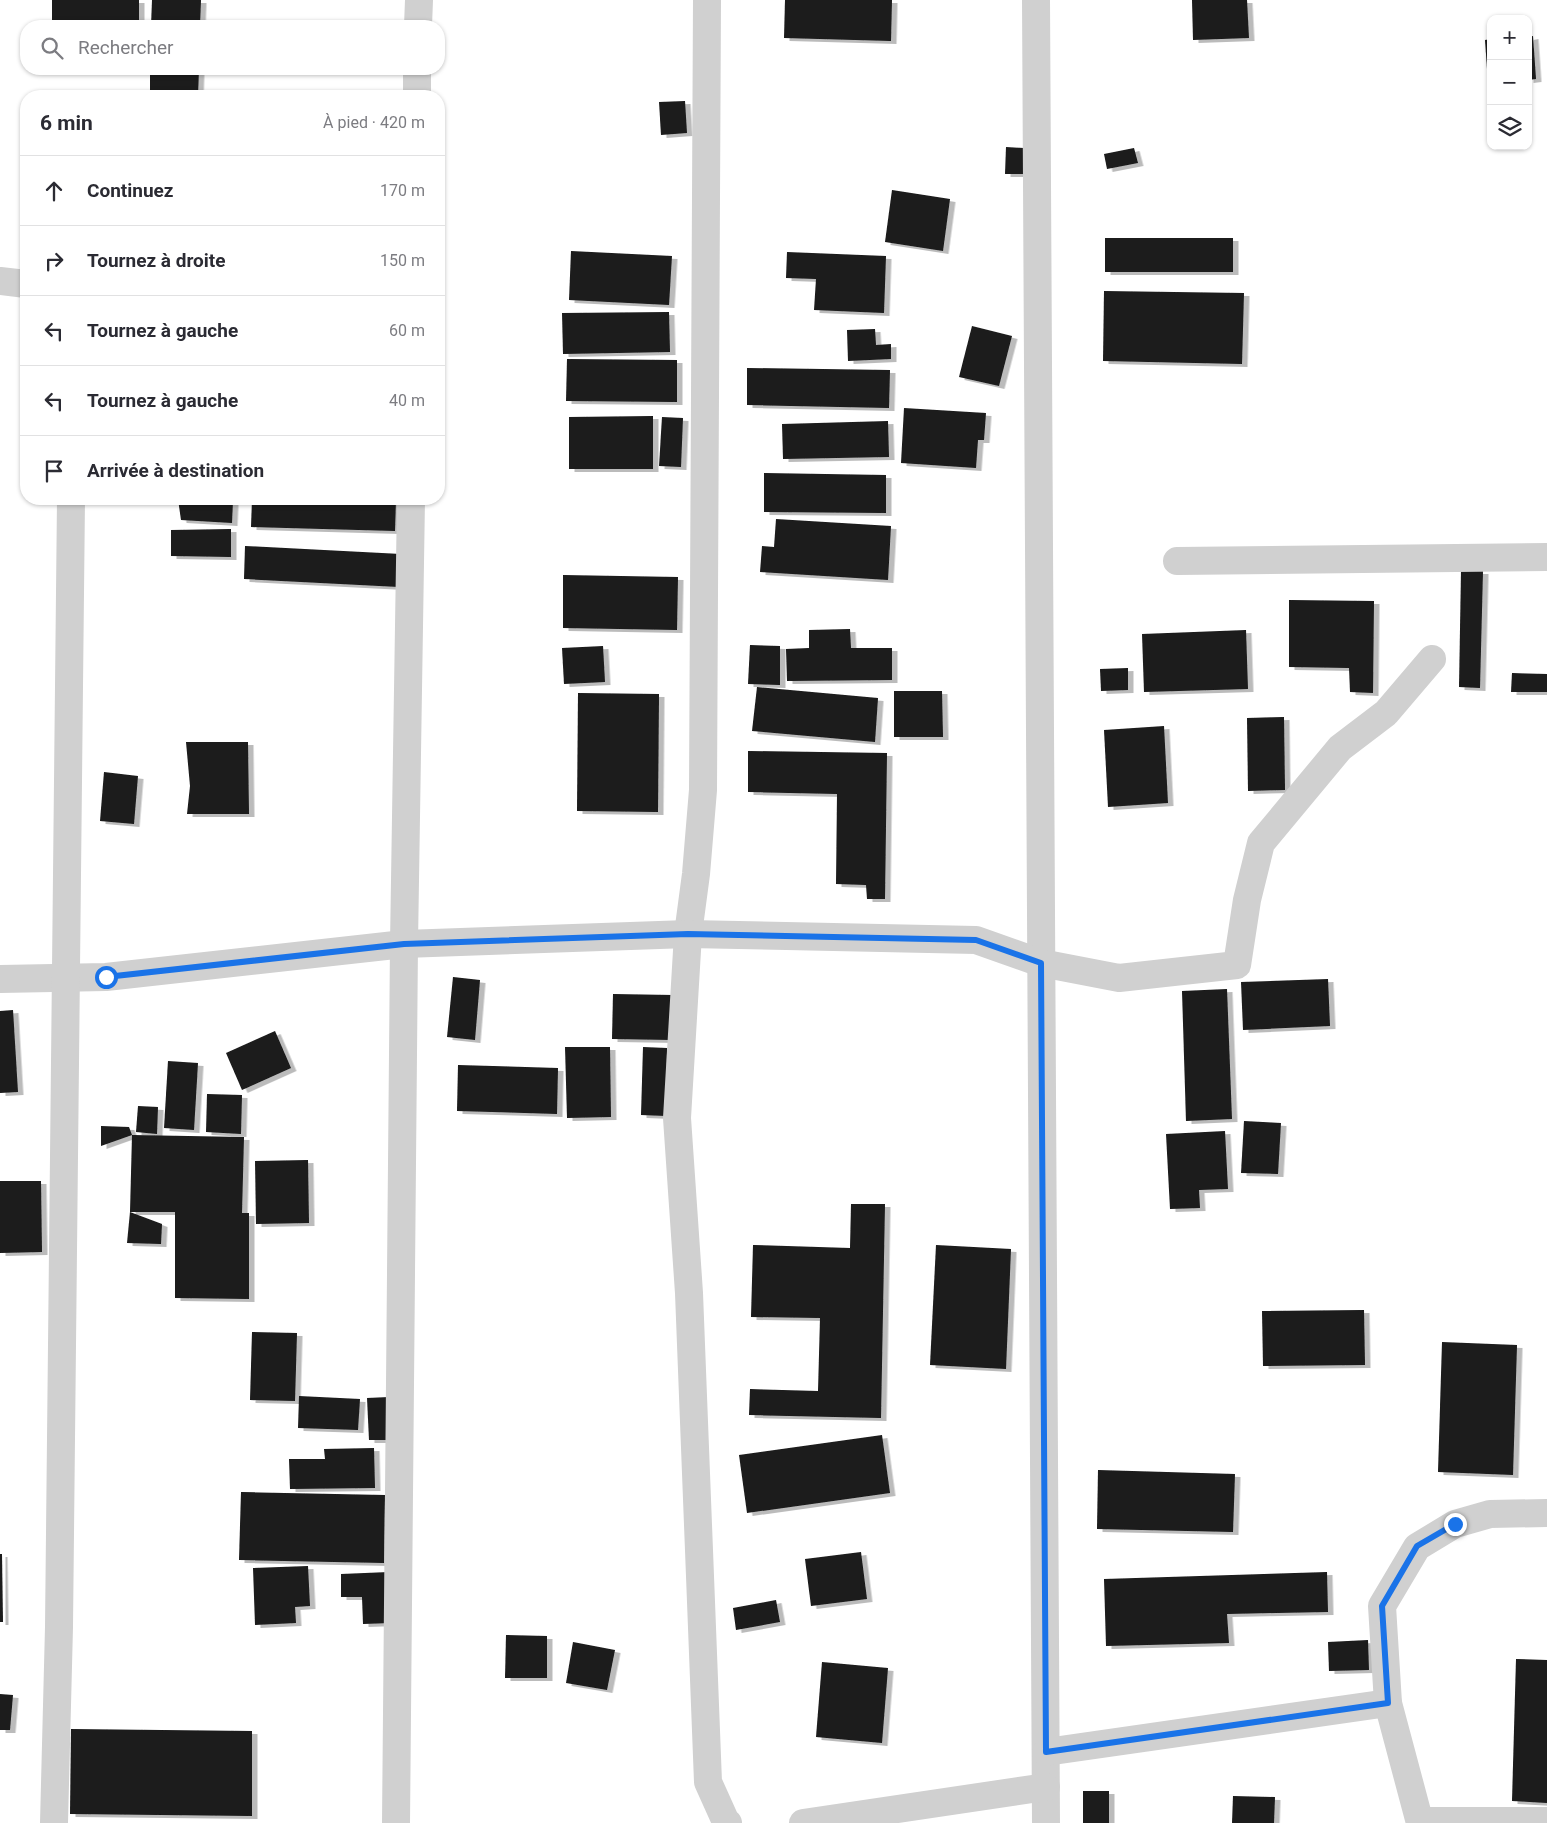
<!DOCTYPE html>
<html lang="fr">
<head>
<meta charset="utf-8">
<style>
  body { margin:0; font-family:Roboto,sans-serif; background:#f7f7f7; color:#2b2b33 }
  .controls { position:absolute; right:15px; top:15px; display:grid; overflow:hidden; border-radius:10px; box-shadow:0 1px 4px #0004 }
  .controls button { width:45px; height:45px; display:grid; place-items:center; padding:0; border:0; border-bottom:1px solid #e1e1e2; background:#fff; color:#2b2b33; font:25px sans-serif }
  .stop { position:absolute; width:15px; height:15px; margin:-11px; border:4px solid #1a73e8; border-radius:50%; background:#fff }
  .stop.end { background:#1a73e8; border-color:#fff; box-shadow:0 1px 5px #0008 }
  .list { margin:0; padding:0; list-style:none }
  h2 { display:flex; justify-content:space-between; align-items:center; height:65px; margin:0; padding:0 20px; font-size:21px }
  h2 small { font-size:16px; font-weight:400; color:#7c7c81 }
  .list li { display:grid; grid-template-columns:32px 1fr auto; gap:15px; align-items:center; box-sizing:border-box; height:70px; padding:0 20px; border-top:1px solid #e1e1e2 }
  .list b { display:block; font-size:19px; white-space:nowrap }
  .list em { font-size:16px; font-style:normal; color:#7c7c81 }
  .icon { flex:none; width:28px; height:28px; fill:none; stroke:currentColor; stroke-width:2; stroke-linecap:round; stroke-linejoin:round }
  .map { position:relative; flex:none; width:1547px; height:1823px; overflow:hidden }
  .search { position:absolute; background:#fff; box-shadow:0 1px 4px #0004; left:20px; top:20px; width:425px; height:55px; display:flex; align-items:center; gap:12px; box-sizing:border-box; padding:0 18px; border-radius:20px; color:#7c7c81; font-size:19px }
  .panel { position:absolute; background:#fff; box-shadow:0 1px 4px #0004; left:20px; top:90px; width:425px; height:415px; border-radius:20px }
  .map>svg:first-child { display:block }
  .building { fill:#1a1a1a; filter:url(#shadow) }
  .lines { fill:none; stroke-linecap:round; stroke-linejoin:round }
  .street { stroke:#d0d0d0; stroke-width:28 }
  .route { stroke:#1a73e8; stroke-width:6 }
</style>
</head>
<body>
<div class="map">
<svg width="1547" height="1823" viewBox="0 0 1547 1823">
  <defs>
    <filter id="shadow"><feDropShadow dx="5.5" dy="3" stdDeviation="0" flood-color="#0004"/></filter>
  </defs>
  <rect width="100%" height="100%" fill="#fff"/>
  <g class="building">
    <rect x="52" y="0" width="87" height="26"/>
    <polygon points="152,0 201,0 200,26 151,26"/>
    <polygon points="785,0 892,0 891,41 784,38"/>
    <polygon points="1192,0 1247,0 1249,38 1193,40"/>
    <polygon points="1533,36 1536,79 1528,80 1528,37"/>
    <polygon points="1491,39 1491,83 1488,83 1485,40"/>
    <polygon points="150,69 199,69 198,96 150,96"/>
    <polygon points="685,101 687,133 661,135 659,102"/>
    <polygon points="1006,147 1024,148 1023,174 1005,174"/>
    <polygon points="1134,148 1138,163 1107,169 1104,154"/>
    <polygon points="892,190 950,199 943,251 885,242"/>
    <rect x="1105" y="238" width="128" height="34"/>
    <polygon points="571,251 672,256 669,305 569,300"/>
    <polygon points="787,252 886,256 884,313 814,310 816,279 786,278"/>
    <polygon points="1104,291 1244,293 1242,364 1103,361"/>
    <polygon points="669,312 670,352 563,354 562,313"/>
    <polygon points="972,326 1012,336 999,386 959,377"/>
    <polygon points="875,329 876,345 891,344 891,359 848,361 847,330"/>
    <polygon points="567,359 677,360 677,402 566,401"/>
    <polygon points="747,368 890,370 889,408 747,405"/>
    <polygon points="904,408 986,413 984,440 978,440 976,468 901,463"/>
    <polygon points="653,416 653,469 569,469 569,417"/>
    <polygon points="662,417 683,418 681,467 659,466"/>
    <polygon points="888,421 889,457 783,459 782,424"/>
    <polygon points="764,473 886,475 886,513 764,512"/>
    <polygon points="178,499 233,501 232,523 181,520"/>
    <polygon points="252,499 396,500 395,531 251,527"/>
    <polygon points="776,519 891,526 888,580 760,572 762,546 774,547"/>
    <polygon points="231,529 231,557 171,556 171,530"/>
    <polygon points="245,546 401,554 399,587 244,579"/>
    <polygon points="1461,571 1483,571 1480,688 1459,687"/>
    <polygon points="563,575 678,577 677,630 563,628"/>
    <polygon points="1289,600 1374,601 1373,693 1350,692 1349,668 1289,667"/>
    <polygon points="850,629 851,648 892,648 892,680 787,681 786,649 809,648 809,630"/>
    <polygon points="1246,630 1248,689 1144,692 1142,634"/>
    <polygon points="750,645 780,646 780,685 748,684"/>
    <polygon points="603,646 605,682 564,684 562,648"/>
    <polygon points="1128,668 1128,690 1101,691 1100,669"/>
    <polygon points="1512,673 1547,674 1547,692 1511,692"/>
    <polygon points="757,687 878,698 875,742 752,731"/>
    <polygon points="894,691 942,691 943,737 894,737"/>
    <polygon points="578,693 659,694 658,812 577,811"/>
    <polygon points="1284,717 1285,790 1248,791 1247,718"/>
    <polygon points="1164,726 1168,803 1108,807 1104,730"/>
    <polygon points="186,742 248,742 249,814 187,814 190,786"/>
    <polygon points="748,751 887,753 885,899 867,899 866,885 836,884 837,794 748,792"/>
    <polygon points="104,772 138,776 134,824 100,821"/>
    <polygon points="453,977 480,980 475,1040 447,1037"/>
    <polygon points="1328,979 1330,1026 1243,1030 1241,982"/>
    <polygon points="1227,989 1232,1119 1186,1121 1182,991"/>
    <polygon points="613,994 673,995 672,1040 612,1039"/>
    <polygon points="13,1010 18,1092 0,1093 0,1011"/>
    <polygon points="275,1031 291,1068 242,1090 226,1053"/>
    <polygon points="565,1047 610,1047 611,1117 567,1118"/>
    <polygon points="643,1047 667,1048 666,1116 641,1115"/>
    <polygon points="168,1061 198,1063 194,1130 164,1128"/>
    <polygon points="458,1065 558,1068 557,1114 457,1111"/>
    <polygon points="207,1094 242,1095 241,1134 206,1132"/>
    <polygon points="138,1106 158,1107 157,1134 136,1132"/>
    <polygon points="1244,1121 1281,1123 1278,1174 1241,1173"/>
    <polygon points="101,1126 129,1127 132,1135 101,1146"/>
    <polygon points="1225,1131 1228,1189 1199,1190 1200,1208 1170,1209 1166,1134"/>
    <polygon points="132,1135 244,1137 242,1213 249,1213 249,1299 175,1298 175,1212 130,1212"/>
    <polygon points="308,1160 309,1223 256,1224 255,1161"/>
    <polygon points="0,1181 41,1181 42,1252 0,1253"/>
    <polygon points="851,1204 885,1204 881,1418 749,1415 750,1389 818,1391 820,1318 751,1317 753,1245 850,1248"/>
    <polygon points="130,1212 162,1224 161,1244 127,1243"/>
    <polygon points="936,1245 1011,1249 1006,1369 930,1365"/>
    <polygon points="1364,1310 1365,1365 1263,1366 1262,1311"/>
    <polygon points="252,1332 297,1333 295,1401 250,1400"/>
    <polygon points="1442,1342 1517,1345 1513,1475 1438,1472"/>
    <polygon points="299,1396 360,1399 358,1430 298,1428"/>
    <polygon points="389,1397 390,1440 369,1440 367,1398"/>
    <polygon points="882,1435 890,1493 747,1513 739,1455"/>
    <polygon points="374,1448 375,1488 290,1489 289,1459 325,1459 324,1449"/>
    <polygon points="1098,1470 1235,1474 1233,1532 1097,1529"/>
    <polygon points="241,1492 385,1495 384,1563 239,1560"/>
    <polygon points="861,1552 867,1599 811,1606 805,1559"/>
    <polygon points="0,1554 2,1554 3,1622 0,1622"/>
    <polygon points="308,1566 310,1606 295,1607 296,1623 255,1625 253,1568"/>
    <polygon points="389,1572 391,1623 363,1624 362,1597 341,1597 341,1574"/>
    <polygon points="1327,1572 1328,1612 1227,1614 1229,1643 1106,1646 1104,1579"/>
    <polygon points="776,1600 780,1622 736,1630 733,1608"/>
    <polygon points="506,1635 547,1636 547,1678 505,1678"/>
    <polygon points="1368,1640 1369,1670 1329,1671 1328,1642"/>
    <polygon points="573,1642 615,1650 607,1690 566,1683"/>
    <polygon points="1516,1659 1547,1660 1547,1803 1512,1801"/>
    <polygon points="822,1662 888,1668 882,1743 816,1737"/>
    <polygon points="0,1694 13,1695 10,1730 0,1730"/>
    <polygon points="71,1729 252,1731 252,1816 70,1814"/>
    <rect x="1083" y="1791" width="26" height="32"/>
    <polygon points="1233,1796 1275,1797 1274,1823 1232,1823"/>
  </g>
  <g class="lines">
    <g class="street">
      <polyline points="707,0 703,790 696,874 688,934 677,1118 689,1293 708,1782 726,1822 728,1823"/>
      <polyline points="1036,0 1046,1823"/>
      <polyline points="418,26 419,0"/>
      <polyline points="417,96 417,69"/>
      <polyline points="0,281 26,284"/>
      <polyline points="1177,561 1547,557"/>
      <polyline points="0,979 106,977 404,944 688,934 976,940 1041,963 1119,978 1237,965 1247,900 1261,843 1340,748 1386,713 1432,659"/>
      <polyline points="1046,1752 1388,1703"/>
      <polyline points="1421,1821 1547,1821"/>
      <polyline points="54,1823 59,1627 71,499"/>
      <polyline points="396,1823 404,944 411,499"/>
      <polyline points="803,1823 1046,1787"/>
      <polyline points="1420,1823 1388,1703 1382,1606 1417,1547 1455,1524 1490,1514 1547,1513"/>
    </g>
  </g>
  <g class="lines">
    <polyline class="route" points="106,977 404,944 688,934 976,940 1041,963 1046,1752 1388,1703 1382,1606 1417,1546 1455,1524"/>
  </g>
</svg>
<div class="controls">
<button>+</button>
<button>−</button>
<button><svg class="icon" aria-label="layers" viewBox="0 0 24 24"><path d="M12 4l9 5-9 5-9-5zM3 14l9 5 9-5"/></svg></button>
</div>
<div class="stop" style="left:106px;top:977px"></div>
<div class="stop end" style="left:1455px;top:1524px"></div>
<div class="search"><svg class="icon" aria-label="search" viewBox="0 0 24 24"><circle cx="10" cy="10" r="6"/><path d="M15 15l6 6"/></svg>Rechercher</div>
<section class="panel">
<h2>6 min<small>À pied · 420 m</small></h2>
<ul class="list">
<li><svg class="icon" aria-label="ahead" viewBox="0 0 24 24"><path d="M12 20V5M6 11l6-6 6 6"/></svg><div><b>Continuez</b></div><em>170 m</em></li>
<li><svg class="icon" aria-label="right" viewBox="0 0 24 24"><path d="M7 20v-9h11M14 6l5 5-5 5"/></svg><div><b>Tournez à droite</b></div><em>150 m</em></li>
<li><svg class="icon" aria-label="left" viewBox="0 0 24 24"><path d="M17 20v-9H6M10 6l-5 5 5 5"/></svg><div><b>Tournez à gauche</b></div><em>60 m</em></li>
<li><svg class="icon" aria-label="left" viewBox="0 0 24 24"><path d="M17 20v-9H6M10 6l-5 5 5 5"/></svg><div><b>Tournez à gauche</b></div><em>40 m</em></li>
<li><svg class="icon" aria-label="arrive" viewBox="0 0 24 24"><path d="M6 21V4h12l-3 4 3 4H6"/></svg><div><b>Arrivée à destination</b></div></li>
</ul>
</section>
</div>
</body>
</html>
